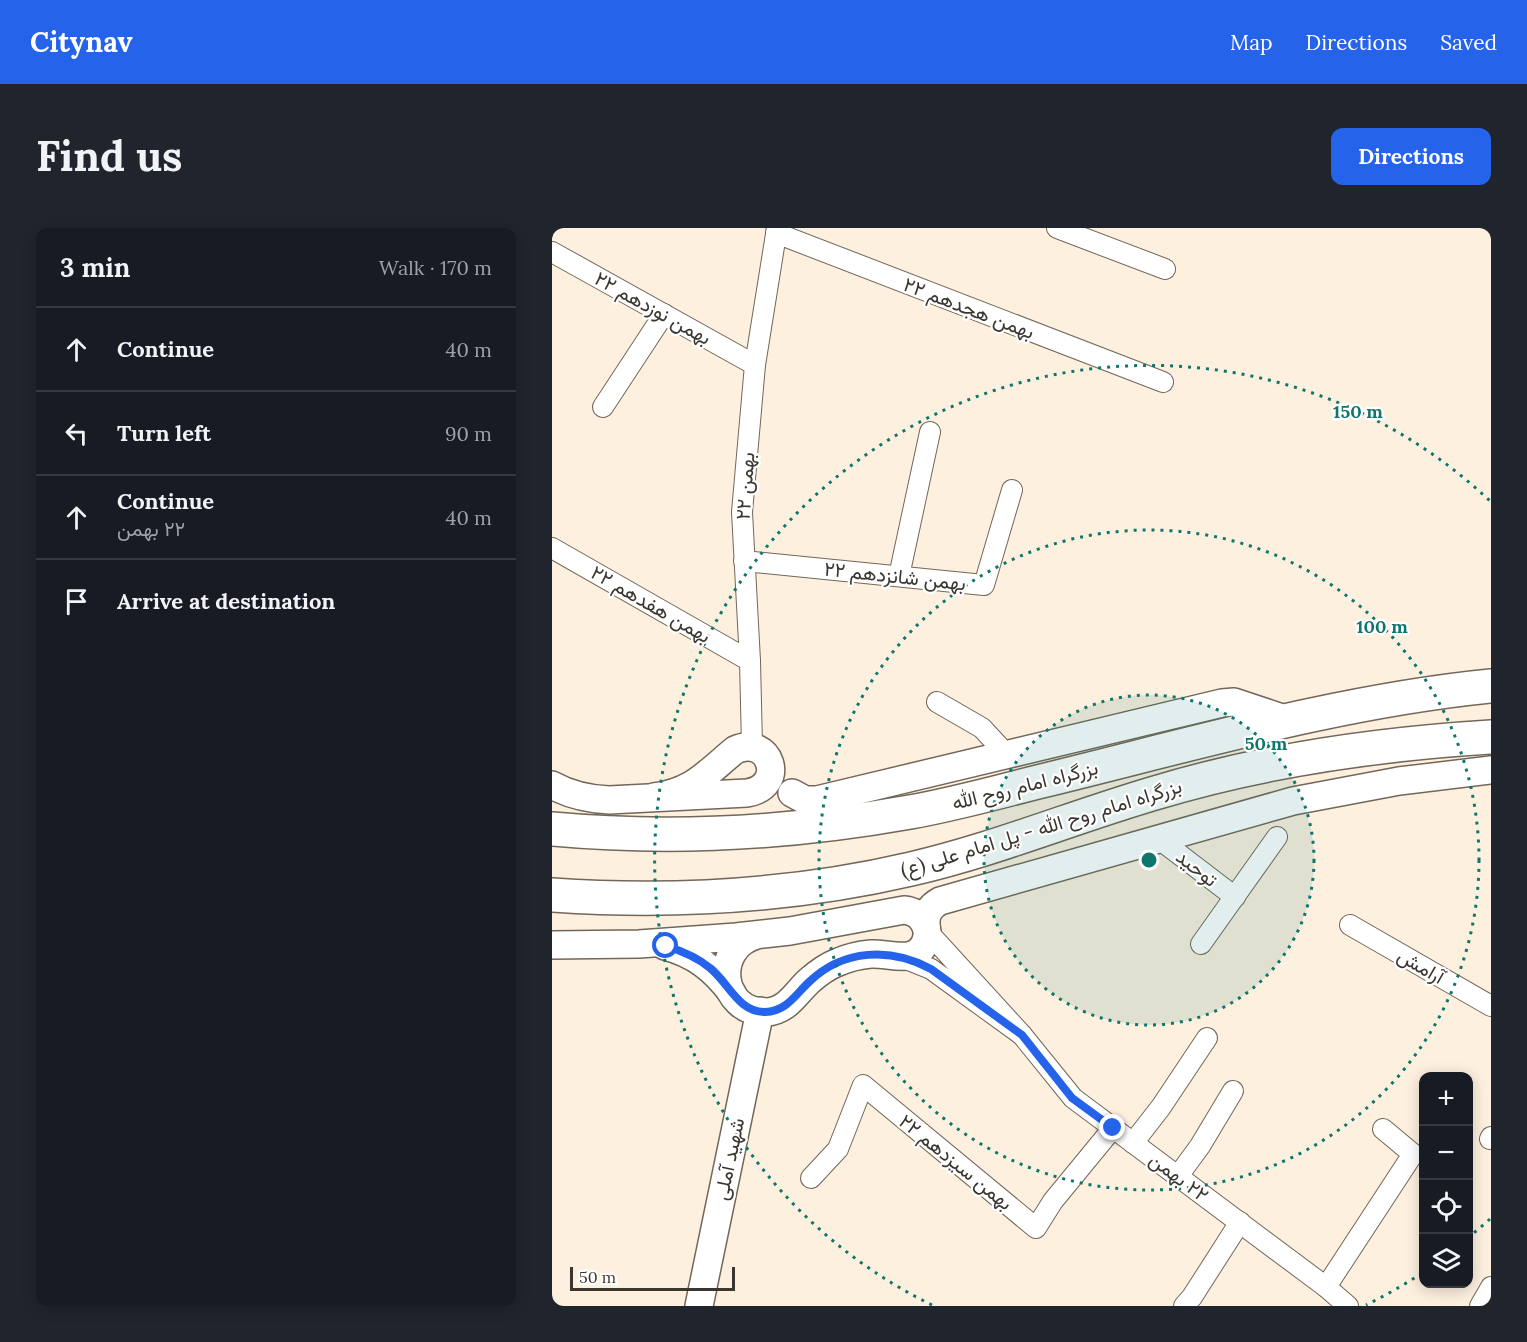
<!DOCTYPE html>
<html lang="en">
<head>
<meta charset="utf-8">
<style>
  body { margin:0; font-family:Lora,Vazirmatn,serif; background:#20242c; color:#f1f3f6 }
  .controls { position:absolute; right:18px; bottom:18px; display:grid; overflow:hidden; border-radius:12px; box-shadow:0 3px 15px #0003 }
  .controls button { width:54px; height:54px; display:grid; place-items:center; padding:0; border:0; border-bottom:2px solid #363941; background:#171b24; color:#f1f3f6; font:30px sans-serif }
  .scale { position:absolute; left:18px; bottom:15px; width:165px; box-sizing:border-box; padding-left:6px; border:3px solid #3b362f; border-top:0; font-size:16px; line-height:21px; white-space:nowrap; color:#3b362f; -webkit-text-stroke:4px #fff; paint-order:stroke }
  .stop { position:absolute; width:18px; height:18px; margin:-14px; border:4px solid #2563eb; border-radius:50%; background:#fff }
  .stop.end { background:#2563eb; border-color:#fff; box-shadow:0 2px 6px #0008 }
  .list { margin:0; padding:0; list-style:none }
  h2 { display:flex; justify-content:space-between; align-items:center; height:78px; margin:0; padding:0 24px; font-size:26px }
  h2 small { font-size:20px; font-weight:400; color:#9ea1a6 }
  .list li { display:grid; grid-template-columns:39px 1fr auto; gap:18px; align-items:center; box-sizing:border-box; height:84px; padding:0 24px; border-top:2px solid #363941 }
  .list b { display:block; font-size:22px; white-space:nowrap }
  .list p { margin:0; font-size:20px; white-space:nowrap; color:#9ea1a6 }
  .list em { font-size:20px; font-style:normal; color:#9ea1a6 }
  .icon { flex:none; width:33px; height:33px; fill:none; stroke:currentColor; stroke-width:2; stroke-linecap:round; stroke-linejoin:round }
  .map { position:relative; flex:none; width:939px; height:1078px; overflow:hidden; border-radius:12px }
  header { display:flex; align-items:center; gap:36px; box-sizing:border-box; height:84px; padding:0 30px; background:#2563eb; color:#fff }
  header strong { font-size:28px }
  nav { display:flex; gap:33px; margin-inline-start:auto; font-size:21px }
  .intro { display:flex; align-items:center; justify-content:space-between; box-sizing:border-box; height:144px; padding:0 36px }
  h1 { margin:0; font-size:42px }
  .button { padding:15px 27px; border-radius:12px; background:#2563eb; color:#fff; font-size:21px; font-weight:700 }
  main { display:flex; gap:36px; padding:0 36px }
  aside { flex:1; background:#171b24; border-radius:12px; box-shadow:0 3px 15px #0003 }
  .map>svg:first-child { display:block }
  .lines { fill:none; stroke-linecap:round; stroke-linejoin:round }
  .street-casing { stroke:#726758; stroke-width:22 }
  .secondary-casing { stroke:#726758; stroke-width:30 }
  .highway-casing { stroke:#726758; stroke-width:36 }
  .street { stroke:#fff; stroke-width:20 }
  .secondary { stroke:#fff; stroke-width:27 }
  .highway { stroke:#fff; stroke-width:33 }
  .route { stroke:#2563eb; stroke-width:8 }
  .ring { fill:none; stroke:#0f766e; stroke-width:3; stroke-dasharray:3 6 }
  .labels { text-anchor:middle; stroke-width:4.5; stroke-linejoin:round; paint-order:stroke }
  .street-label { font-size:20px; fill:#3b362f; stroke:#fff }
  .centre { fill:#0f766e; stroke:#fff; stroke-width:3 }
  .ring-label { font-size:18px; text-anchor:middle; font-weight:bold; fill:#0f766e; stroke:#fff; stroke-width:4.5; stroke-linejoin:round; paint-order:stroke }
</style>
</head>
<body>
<header>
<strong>Citynav</strong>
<nav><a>Map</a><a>Directions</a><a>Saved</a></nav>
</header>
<div class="intro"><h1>Find us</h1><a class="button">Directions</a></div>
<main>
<aside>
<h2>3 min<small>Walk · 170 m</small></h2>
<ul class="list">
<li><svg class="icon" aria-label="ahead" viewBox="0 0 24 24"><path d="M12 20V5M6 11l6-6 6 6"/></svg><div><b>Continue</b></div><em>40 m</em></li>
<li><svg class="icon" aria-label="left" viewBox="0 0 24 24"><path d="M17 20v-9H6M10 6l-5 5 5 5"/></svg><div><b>Turn left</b></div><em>90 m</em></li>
<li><svg class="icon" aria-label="ahead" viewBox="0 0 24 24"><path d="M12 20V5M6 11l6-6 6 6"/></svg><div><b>Continue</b><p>٢٢ بهمن</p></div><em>40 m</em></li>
<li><svg class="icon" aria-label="arrive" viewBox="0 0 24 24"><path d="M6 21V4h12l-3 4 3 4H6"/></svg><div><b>Arrive at destination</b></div></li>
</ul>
</aside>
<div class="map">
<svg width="939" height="1078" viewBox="0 0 939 1078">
  <rect width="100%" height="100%" fill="#fdf0df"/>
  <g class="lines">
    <defs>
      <g id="street">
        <polyline points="505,0 613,41"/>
        <polyline points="224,5 611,154"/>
        <polyline points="0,24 203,137"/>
        <polyline points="51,179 112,86"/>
        <polyline points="0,320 198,433"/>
        <polyline points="192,333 432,357 460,262"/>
        <polyline points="347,348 378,204"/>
        <polyline points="385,474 430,500 454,526"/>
        <polyline points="200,518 198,433 190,284 203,137 225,0"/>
        <polyline points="607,611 683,669"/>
        <polyline points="798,697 939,778"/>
        <polyline points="649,716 725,609"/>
        <polyline points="349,729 379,741 470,807 375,703"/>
        <polyline points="470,807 521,870 774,1059 796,1078"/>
        <polyline points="938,911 939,909"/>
        <polyline points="581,915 609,879 655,810"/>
        <polyline points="626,948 648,918 681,863"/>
        <polyline points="259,950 286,921 311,857 484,1000 501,973 561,900"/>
        <polyline points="774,1059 861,926 831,901"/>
        <polyline points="632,1078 640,1069 688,994"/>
        <polyline points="928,1078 939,1059"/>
      </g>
      <g id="secondary">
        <path d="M0 557C18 567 36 571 57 572L195 565C236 558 218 506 183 522 155 545 141 564 102 569"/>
        <polyline points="240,565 253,572 265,572 670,475 682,474 736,492"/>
        <path d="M374 699C373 687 377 679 388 673L741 573 847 553 939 542"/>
        <path d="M0 717 87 716 184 709 238 703 352 682C360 683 367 686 371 693 376 699 376 708 373 715 363 737 338 725 319 726 307 727 295 730 284 735 274 739 265 746 257 753 243 766 235 783 214 784 167 785 160 719 205 707"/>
        <path d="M113 718C143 726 162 741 180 765"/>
        <polyline points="147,1078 208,783"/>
      </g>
      <g id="highway">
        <path d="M0 601C119 612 240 605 358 584 404 576 449 563 494 552 641 516 788 473 939 458"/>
        <path d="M0 667C119 675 243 668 359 641 442 622 521 589 603 565 712 532 825 516 939 509"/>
      </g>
    </defs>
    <use href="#street" class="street-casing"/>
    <use href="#secondary" class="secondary-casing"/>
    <use href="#highway" class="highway-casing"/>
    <use href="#street" class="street"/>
    <use href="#secondary" class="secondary"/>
    <use href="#highway" class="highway"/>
  </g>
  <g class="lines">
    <path class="route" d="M114 718C130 723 145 729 158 740 177 755 186 784 213 784 235 783 243 767 257 754 291 721 339 719 379 741L470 807 520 870 561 900"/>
  </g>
  <circle cx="597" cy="632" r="165" fill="#0f766e" fill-opacity=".12"/>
  <g class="ring">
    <circle cx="597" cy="632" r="165"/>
    <circle cx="597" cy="632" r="330"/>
    <path d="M938 991A495 495 0 0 1 918 1008M870 1045A495 495 0 0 1 814 1077M380 1077A495 495 0 1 1 938 273"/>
  </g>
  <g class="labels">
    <g class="street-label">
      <text transform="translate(101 80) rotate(29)" y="7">۲۲ بهمن نوزدهم</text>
      <text transform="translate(417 80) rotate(21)" y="7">۲۲ بهمن هجدهم</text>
      <text transform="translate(193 258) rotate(-86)" y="7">۲۲ بهمن</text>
      <text transform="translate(343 348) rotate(6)" y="7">۲۲ بهمن شانزدهم</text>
      <text transform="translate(99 376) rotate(30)" y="7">۲۲ بهمن هفدهم</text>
      <text transform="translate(473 557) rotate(-14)" y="7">بزرگراه امام روح الله</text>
      <text transform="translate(489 600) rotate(-17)" y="7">بزرگراه امام روح الله - پل امام علی (ع)</text>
      <text transform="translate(645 640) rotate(38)" y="7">توحید</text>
      <text transform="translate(869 738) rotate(30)" y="7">آرامش</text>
      <text transform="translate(177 931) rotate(-78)" y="7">شهید آملی</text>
      <text transform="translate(404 934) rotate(39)" y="7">۲۲ بهمن سیزدهم</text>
      <text transform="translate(627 949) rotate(37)" y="7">٢٢ بهمن</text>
    </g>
  </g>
  <circle cx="597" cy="632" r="9" class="centre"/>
  <g class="ring-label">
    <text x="806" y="190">150 m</text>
    <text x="830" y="405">100 m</text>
    <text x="714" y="522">50 m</text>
  </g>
</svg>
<div class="controls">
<button>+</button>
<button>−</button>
<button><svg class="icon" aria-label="locate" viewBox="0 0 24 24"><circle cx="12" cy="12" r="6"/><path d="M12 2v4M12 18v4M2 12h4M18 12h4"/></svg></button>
<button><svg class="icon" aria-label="layers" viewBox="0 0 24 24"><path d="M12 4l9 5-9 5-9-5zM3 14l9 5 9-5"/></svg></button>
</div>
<div class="scale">50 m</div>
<div class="stop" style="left:114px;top:718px"></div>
<div class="stop end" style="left:561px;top:900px"></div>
</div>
</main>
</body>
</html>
